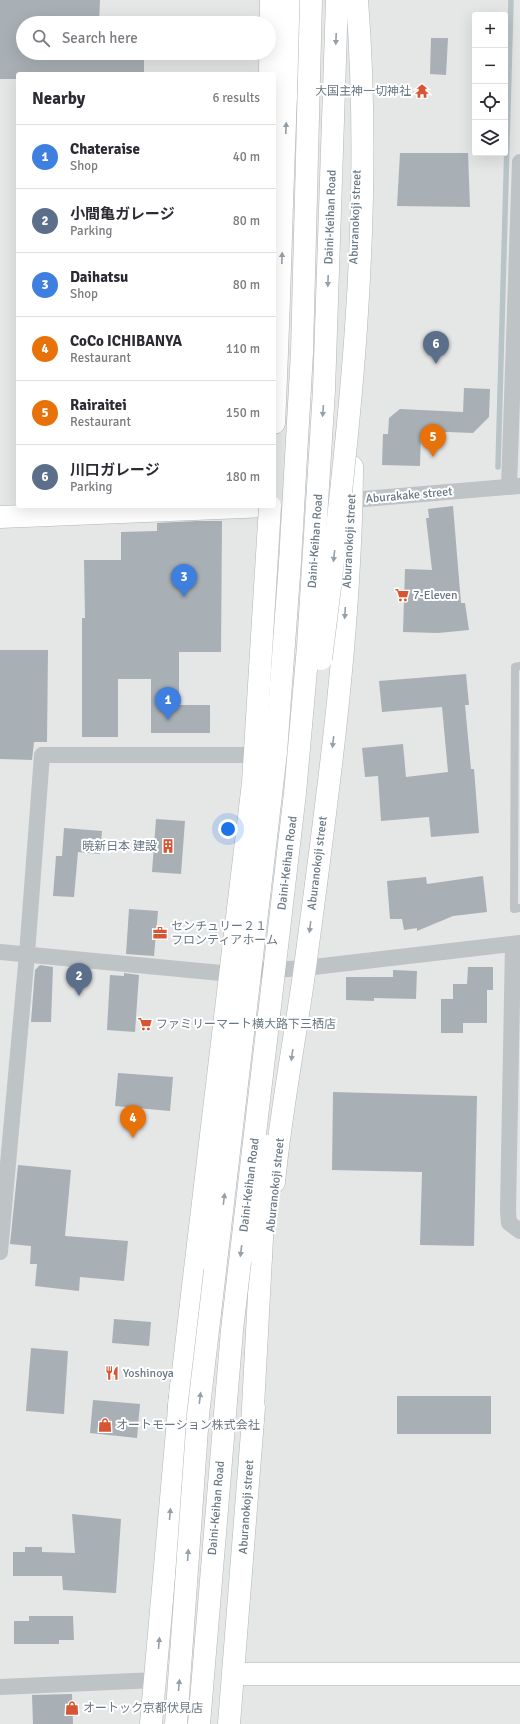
<!DOCTYPE html>
<html lang="en">
<head>
<meta charset="utf-8">
<style>
  body { margin:0; font-family:Signika,"Noto Sans JP",sans-serif; background:#f7f7f7; color:#2b2b33 }
  .controls { position:absolute; right:12px; top:12px; display:grid; overflow:hidden; border-radius:4px; box-shadow:0 4px 16px #0002 }
  .controls button { width:36px; height:36px; display:grid; place-items:center; padding:0; border:0; border-bottom:1px solid #e1e1e2; background:#fff; color:#2b2b33; font:20px sans-serif }
  .you { position:absolute; left:228px; top:829px; width:14px; height:14px; margin:-10px; border:3px solid #fff; border-radius:50%; background:#1a73e8; box-shadow:0 0 0 6px #1a73e833 }
  .badge { display:grid; place-items:center; width:26px; height:26px; border-radius:50%; background:#d85534; color:#fff; font-size:13px; font-weight:700 }
  .pin { position:absolute; translate:-50% -33px; filter:drop-shadow(0 1px 2px #0008) }
  .pin::after { content:''; position:absolute; top:21px; width:14px; height:12px; background:inherit; clip-path:polygon(0 0,100% 0,50% 100%) }
  .list { margin:0; padding:0; list-style:none }
  h2 { display:flex; justify-content:space-between; align-items:center; height:52px; margin:0; padding:0 16px; font-size:17px }
  h2 small { font-size:13px; font-weight:400; color:#7c7c81 }
  .list li { display:grid; grid-template-columns:26px 1fr auto; gap:12px; align-items:center; box-sizing:border-box; height:64px; padding:0 16px; border-top:1px solid #e1e1e2 }
  .list b { display:block; font-size:15px; white-space:nowrap }
  .list p { margin:0; font-size:13px; white-space:nowrap; color:#7c7c81 }
  .list em { font-size:13px; font-style:normal; color:#7c7c81 }
  .icon { flex:none; width:22px; height:22px; fill:none; stroke:currentColor; stroke-width:2; stroke-linecap:round; stroke-linejoin:round }
  .map { position:relative; flex:none; width:520px; height:1724px; overflow:hidden }
  .search { position:absolute; background:#fff; box-shadow:0 4px 16px #0002; left:16px; top:16px; width:260px; height:44px; display:flex; align-items:center; gap:10px; box-sizing:border-box; padding:0 14px; border-radius:22px; color:#7c7c81; font-size:15px }
  .panel { position:absolute; background:#fff; box-shadow:0 4px 16px #0002; left:16px; top:72px; width:260px; height:436px; border-radius:4px }
  .map>svg:first-child { display:block }
  .built { fill:#e5e6e6; fill-rule:evenodd }
  .lines { fill:none; stroke-linecap:round; stroke-linejoin:round }
  .stream { stroke:#b8c4c8; stroke-width:5.5 }
  .building { fill:#a8b0b5 }
  .secondary-casing { stroke:#b1b7bb; stroke-width:23 }
  .highway-casing { stroke:#b2b6b9; stroke-width:23 }
  .lane { stroke:#bec3c6; stroke-width:8 }
  .street { stroke:#bec3c6; stroke-width:16 }
  .secondary { stroke:#fff; stroke-width:22 }
  .highway { stroke:#fff; stroke-width:22 }
  .highway-bridge-casing { stroke:#b2b6b9; stroke-width:23; stroke-linecap:butt }
  .highway-bridge { stroke:#fff; stroke-width:22 }
  .oneway { fill:#95a0a9 }
  .labels { text-anchor:middle; stroke-width:4; stroke-linejoin:round; paint-order:stroke }
  .poi-label { font-size:12px; fill:#687884; stroke:#fff; text-anchor:start }
  .street-label { font-size:12px; fill:#687884; stroke:#fff }
</style>
</head>
<body>
<div class="map">
<svg width="520" height="1724" viewBox="0 0 520 1724">
  <rect width="100%" height="100%" fill="#f7f7f5"/>
  <path class="built" d="M0 0H520V1724H0ZM475 15H505V153H475ZM23 23H269V53H23ZM18 74H274V506H18Z"/>
  <g class="lines">
    <polyline class="stream" points="498,467 511,0"/>
  </g>
  <g class="building">
    <polygon points="0,0 100,0 99,23 23,23 23,53 144,53 144,74 18,74 18,79 0,79"/>
    <polygon points="431,38 448,38 446,75 430,74"/>
    <polygon points="400,153 468,153 470,207 397,206"/>
    <polygon points="464,388 490,389 489,417 473,433 421,431 420,466 382,465 383,434 388,434 389,418 400,409 463,412"/>
    <polygon points="453,506 461,603 465,603 469,630 438,633 403,632 405,569 432,570 426,518 429,518 428,509"/>
    <polygon points="197,521 222,521 221,652 179,652 179,705 210,705 210,733 151,733 151,679 118,679 118,737 82,737 82,618 85,618 84,560 121,560 121,532 157,531 157,523"/>
    <polygon points="0,650 48,650 47,742 34,742 32,760 0,759"/>
    <polygon points="466,674 469,705 465,705 471,769 474,769 479,833 431,837 429,817 381,821 378,776 365,777 362,748 403,744 406,777 448,772 442,707 382,712 379,681"/>
    <polygon points="156,819 185,821 181,874 152,872"/>
    <polygon points="64,828 102,831 100,854 78,852 74,897 53,896 56,856 62,856"/>
    <polygon points="483,876 487,912 453,916 417,931 417,928 404,930 402,919 390,919 387,881 426,877 427,884"/>
    <polygon points="129,909 158,911 154,956 126,954"/>
    <polygon points="40,965 53,967 51,1022 31,1022 35,970"/>
    <polygon points="468,967 493,967 493,990 487,990 487,1023 463,1023 463,1033 441,1033 441,999 453,999 453,984 467,984"/>
    <polygon points="393,970 417,971 416,999 374,998 374,1001 346,1000 346,977 393,977"/>
    <polygon points="124,973 139,975 135,1032 107,1030 110,975 124,976"/>
    <polygon points="118,1073 173,1077 170,1111 115,1106"/>
    <polygon points="333,1092 477,1096 474,1246 420,1245 422,1172 332,1170"/>
    <polygon points="18,1165 71,1170 65,1236 128,1241 124,1281 80,1277 79,1291 35,1286 37,1264 30,1264 31,1246 10,1244"/>
    <polygon points="114,1319 151,1322 149,1346 112,1343"/>
    <polygon points="31,1348 68,1351 64,1414 26,1411"/>
    <rect x="397" y="1396" width="94" height="38"/>
    <polygon points="93,1400 140,1404 137,1438 90,1433"/>
    <polygon points="72,1514 121,1519 116,1593 63,1590 62,1576 13,1576 13,1552 25,1552 25,1547 42,1547 42,1552 75,1553"/>
    <polygon points="29,1616 73,1616 74,1640 59,1640 59,1644 14,1644 14,1621 29,1621"/>
    <polygon points="72,1694 73,1724 33,1724 32,1695"/>
  </g>
  <g class="lines">
    <defs>
      <g id="secondary">
        <polyline points="270,74 271,0"/>
        <polyline points="0,517 265,506"/>
        <path d="M274 1182C281 1110 295 1039 305 967 327 801 351 634 352 467"/>
        <polyline points="234,1674 520,1674"/>
        <polyline points="151,1724 181,1386"/>
        <polyline points="229,1724 254,1407"/>
      </g>
      <g id="highway">
        <path d="M274 423C281 282 282 141 291 0"/>
        <polyline points="179,1406 196,1261"/>
        <polyline points="252,1426 261,1257"/>
      </g>
    </defs>
    <use href="#secondary" class="secondary-casing"/>
    <use href="#highway" class="highway-casing"/>
    <polyline class="lane" points="520,666 515,667 514,909 520,908"/>
    <g class="street">
      <polyline points="509,487 520,162"/>
      <polyline points="352,500 520,486"/>
      <polyline points="513,944 508,1211 509,1223 520,1231"/>
      <polyline points="0,952 221,973 305,968 520,943"/>
      <polyline points="0,1252 27,954 42,755 247,755"/>
      <polyline points="0,1687 156,1680"/>
    </g>
    <use href="#secondary" class="secondary"/>
    <use href="#highway" class="highway"/>
    <defs>
      <g id="highway-bridge">
        <path d="M321 659C349 441 374 219 357 0"/>
        <polyline points="261,1257 267,1146"/>
        <polyline points="196,1261 253,783 270,506"/>
        <polyline points="176,1724 198,1415 276,752 290,562 302,352 311,0"/>
        <polyline points="199,1724 232,1330 295,793 308,647 324,390 337,0"/>
      </g>
    </defs>
    <use href="#highway-bridge" class="highway-bridge-casing"/>
    <use href="#highway-bridge" class="highway-bridge"/>
  </g>
  <defs><path id="oneway-solid" d="M-6-.8H1V-3.2L6.5 0L1 3.2V.8H-6Z"/></defs>
  <g class="oneway">
    <use href="#oneway-solid" transform="translate(336 39) rotate(92)"/>
    <use href="#oneway-solid" transform="translate(286 128) rotate(-88)"/>
    <use href="#oneway-solid" transform="translate(282 258) rotate(-88)"/>
    <use href="#oneway-solid" transform="translate(328 281) rotate(92)"/>
    <use href="#oneway-solid" transform="translate(323 411) rotate(94)"/>
    <use href="#oneway-solid" transform="translate(334 556) rotate(97)"/>
    <use href="#oneway-solid" transform="translate(345 613) rotate(93)"/>
    <use href="#oneway-solid" transform="translate(333 742) rotate(97)"/>
    <use href="#oneway-solid" transform="translate(310 927) rotate(97)"/>
    <use href="#oneway-solid" transform="translate(292 1055) rotate(98)"/>
    <use href="#oneway-solid" transform="translate(224 1199) rotate(-83)"/>
    <use href="#oneway-solid" transform="translate(241 1251) rotate(97)"/>
    <use href="#oneway-solid" transform="translate(200 1398) rotate(-83)"/>
    <use href="#oneway-solid" transform="translate(170 1514) rotate(-85)"/>
    <use href="#oneway-solid" transform="translate(188 1555) rotate(-86)"/>
    <use href="#oneway-solid" transform="translate(159 1643) rotate(-85)"/>
    <use href="#oneway-solid" transform="translate(179 1685) rotate(-85)"/>
  </g>
  <defs>
    <symbol id="temple-bare" viewBox="-9 -9 18 18"><path d="M0-6L5-2H3V0L6.5 2.5H4V6H1.5V3h-3V6H-4V2.5H-6.5L-3 0V-2H-5Z" fill="#d85534" stroke="#fff" stroke-width="2.5" paint-order="stroke"/></symbol>
    <symbol id="supermarket-bare" viewBox="-9 -9 18 18"><path d="M-6-5.5h2.5l.6 2H6L4.5 2H-2.5L-4.4-4H-6ZM-1.5 3.2a1.3 1.3 0 1 0 .1 0ZM3 3.2a1.3 1.3 0 1 0 .1 0Z" fill="#d85534" stroke="#fff" stroke-width="2.5" paint-order="stroke"/></symbol>
    <symbol id="building-bare" viewBox="-9 -9 18 18"><path d="M-4-6H4V6H1V3H-1V6H-4ZM-2.5-4.3h1.7v1.8h-1.7ZM.8-4.3h1.7v1.8H.8ZM-2.5-1h1.7V.8h-1.7ZM.8-1h1.7V.8H.8Z" fill="#d85534" stroke="#fff" stroke-width="2.5" paint-order="stroke"/></symbol>
    <symbol id="office-bare" viewBox="-9 -9 18 18"><path d="M-6-3h4V-5.5h4V-3h4V5H-6ZM-1-4.5V-3h2v-1.5ZM-6 0V1H6V0Z" fill="#d85534" stroke="#fff" stroke-width="2.5" paint-order="stroke"/></symbol>
    <symbol id="restaurant-bare" viewBox="-9 -9 18 18"><path d="M-5-6h1v4h1v-4h1v4h1v-4h1v5L-1.5 .5V6h-2V.5L-5-1ZM5-6V6H3V1.5H1.5Q1.5-4 5-6Z" fill="#d85534" stroke="#fff" stroke-width="2.5" paint-order="stroke"/></symbol>
    <symbol id="shop-bare" viewBox="-9 -9 18 18"><path d="M-5-2.5h2.3a2.7 3.5 0 0 1 5.4 0H5L5.5 6h-11ZM-1.5-2.5h3a1.5 2.3 0 0 0-3 0Z" fill="#d85534" stroke="#fff" stroke-width="2.5" paint-order="stroke"/></symbol>
  </defs>
  <g fill-rule="evenodd">
    <use href="#temple-bare" x="412" y="81" width="20" height="20"/>
    <use href="#supermarket-bare" x="392" y="585" width="20" height="20"/>
    <use href="#building-bare" x="158" y="836" width="20" height="20"/>
    <use href="#office-bare" x="150" y="923" width="20" height="20"/>
    <use href="#supermarket-bare" x="135" y="1014" width="20" height="20"/>
    <use href="#restaurant-bare" x="102" y="1363" width="20" height="20"/>
    <use href="#shop-bare" x="95" y="1415" width="20" height="20"/>
    <use href="#shop-bare" x="62" y="1698" width="20" height="20"/>
  </g>
  <g class="labels">
    <g class="poi-label">
      <text x="411" y="95" text-anchor="end">大国主神一切神社</text>
      <text x="413" y="599">7-Eleven</text>
      <text x="157" y="850" text-anchor="end">暁新日本 建設</text>
      <text x="171" y="930">センチュリー２１<tspan x="171" dy="14">フロンティアホーム</tspan></text>
      <text x="156" y="1028">ファミリーマート横大路下三栖店</text>
      <text x="123" y="1377">Yoshinoya</text>
      <text x="116" y="1429">オートモーション株式会社</text>
      <text x="83" y="1712">オートック京都伏見店</text>
    </g>
    <g class="street-label">
      <text transform="translate(330 217) rotate(-88)" y="4">Daini-Keihan Road</text>
      <text transform="translate(355 217) rotate(-88)" y="4">Aburanokoji street</text>
      <text transform="translate(409 495) rotate(-5)" y="4">Aburakake street</text>
      <text transform="translate(315 541) rotate(-86)" y="4">Daini-Keihan Road</text>
      <text transform="translate(349 541) rotate(-87)" y="4">Aburanokoji street</text>
      <text transform="translate(287 863) rotate(-83)" y="4">Daini-Keihan Road</text>
      <text transform="translate(317 863) rotate(-83)" y="4">Aburanokoji street</text>
      <text transform="translate(249 1185) rotate(-83)" y="4">Daini-Keihan Road</text>
      <text transform="translate(275 1185) rotate(-84)" y="4">Aburanokoji street</text>
      <text transform="translate(246 1507) rotate(-86)" y="4">Aburanokoji street</text>
      <text transform="translate(216 1508) rotate(-85)" y="4">Daini-Keihan Road</text>
    </g>
  </g>
</svg>
<div class="controls">
<button>+</button>
<button>−</button>
<button><svg class="icon" aria-label="locate" viewBox="0 0 24 24"><circle cx="12" cy="12" r="6"/><path d="M12 2v4M12 18v4M2 12h4M18 12h4"/></svg></button>
<button><svg class="icon" aria-label="layers" viewBox="0 0 24 24"><path d="M12 4l9 5-9 5-9-5zM3 14l9 5 9-5"/></svg></button>
</div>
<div class="you"></div>
<div class="pin badge" style="left:168px;top:720px;background:#3f7fe0">1</div>
<div class="pin badge" style="left:79px;top:996px;background:#5c6f8a">2</div>
<div class="pin badge" style="left:184px;top:597px;background:#3f7fe0">3</div>
<div class="pin badge" style="left:133px;top:1138px;background:#e8710a">4</div>
<div class="pin badge" style="left:433px;top:457px;background:#e8710a">5</div>
<div class="pin badge" style="left:436px;top:364px;background:#5c6f8a">6</div>
<div class="search"><svg class="icon" aria-label="search" viewBox="0 0 24 24"><circle cx="10" cy="10" r="6"/><path d="M15 15l6 6"/></svg>Search here</div>
<section class="panel">
<h2>Nearby<small>6 results</small></h2>
<ul class="list">
<li><span class="badge" style="background:#3f7fe0">1</span><div><b>Chateraise</b><p>Shop</p></div><em>40 m</em></li>
<li><span class="badge" style="background:#5c6f8a">2</span><div><b>小間亀ガレージ</b><p>Parking</p></div><em>80 m</em></li>
<li><span class="badge" style="background:#3f7fe0">3</span><div><b>Daihatsu</b><p>Shop</p></div><em>80 m</em></li>
<li><span class="badge" style="background:#e8710a">4</span><div><b>CoCo ICHIBANYA</b><p>Restaurant</p></div><em>110 m</em></li>
<li><span class="badge" style="background:#e8710a">5</span><div><b>Rairaitei</b><p>Restaurant</p></div><em>150 m</em></li>
<li><span class="badge" style="background:#5c6f8a">6</span><div><b>川口ガレージ</b><p>Parking</p></div><em>180 m</em></li>
</ul>
</section>
</div>
</body>
</html>
